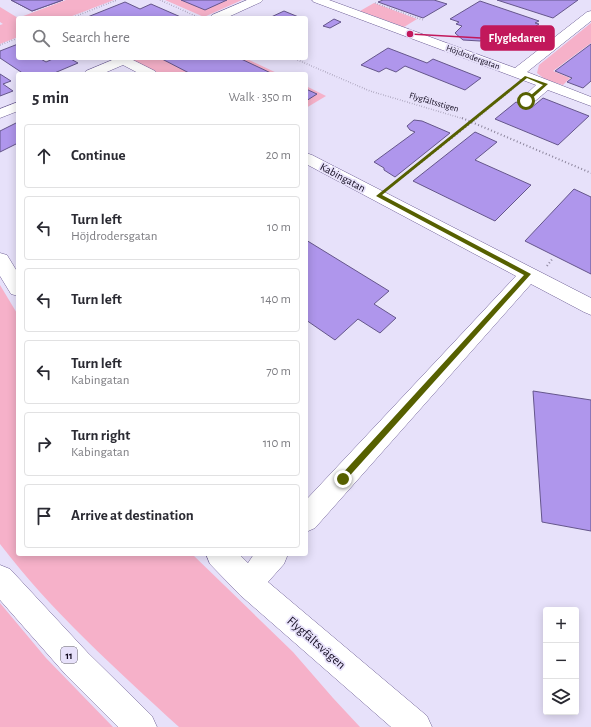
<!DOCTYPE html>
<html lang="en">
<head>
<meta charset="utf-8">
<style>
  body { margin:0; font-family:"Alegreya Sans",sans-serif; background:#f7f7f7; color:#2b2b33 }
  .controls { position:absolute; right:12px; bottom:12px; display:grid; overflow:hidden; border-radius:4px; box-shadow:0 2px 10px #0003 }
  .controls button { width:36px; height:36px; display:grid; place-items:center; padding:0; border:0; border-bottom:1px solid #e1e1e2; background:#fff; color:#2b2b33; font:20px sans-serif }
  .stop { position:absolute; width:12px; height:12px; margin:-9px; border:3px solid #566000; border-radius:50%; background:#fff }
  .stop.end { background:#566000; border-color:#fff; box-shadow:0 1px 4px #0008 }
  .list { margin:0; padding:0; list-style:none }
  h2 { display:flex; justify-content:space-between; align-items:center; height:52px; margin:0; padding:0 16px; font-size:17px }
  h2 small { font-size:13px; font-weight:400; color:#7c7c81 }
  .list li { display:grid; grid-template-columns:26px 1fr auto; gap:12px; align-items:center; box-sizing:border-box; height:64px; margin:0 8px 8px; padding:0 8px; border:1px solid #e1e1e2; border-radius:4px }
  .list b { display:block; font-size:15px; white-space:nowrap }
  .list p { margin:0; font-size:13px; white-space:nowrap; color:#7c7c81 }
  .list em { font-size:13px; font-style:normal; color:#7c7c81 }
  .icon { flex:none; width:22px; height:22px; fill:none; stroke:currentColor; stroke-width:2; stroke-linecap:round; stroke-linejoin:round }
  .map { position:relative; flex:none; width:591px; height:727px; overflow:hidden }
  .search { position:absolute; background:#fff; box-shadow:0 2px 10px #0003; left:16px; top:16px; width:292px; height:44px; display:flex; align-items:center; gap:10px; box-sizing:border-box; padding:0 14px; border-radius:4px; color:#7c7c81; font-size:15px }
  .panel { position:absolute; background:#fff; box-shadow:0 2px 10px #0003; left:16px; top:72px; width:292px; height:484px; border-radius:4px }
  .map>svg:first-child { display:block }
  .green { fill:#f6b1c9 }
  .building { fill:#af96ec; stroke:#65568b }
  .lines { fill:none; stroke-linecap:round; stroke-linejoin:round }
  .minor-casing { stroke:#6f6096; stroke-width:1 }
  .highway-casing { stroke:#6f6096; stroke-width:1 }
  .path-far1 { stroke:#8b849b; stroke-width:1.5; stroke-dasharray:0.5 2; stroke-linecap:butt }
  .path { stroke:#8b849b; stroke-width:2; stroke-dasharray:1 2.5; stroke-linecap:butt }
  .minor { fill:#fff; fill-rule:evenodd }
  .highway { fill:#fff; fill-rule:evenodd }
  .route { fill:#566000 }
  .labels { text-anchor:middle; stroke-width:3.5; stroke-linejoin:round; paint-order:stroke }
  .far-street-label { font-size:9px; fill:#10091d; stroke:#e7e1fa }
  .shield { fill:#e7e1fa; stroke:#504a5f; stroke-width:1 }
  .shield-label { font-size:10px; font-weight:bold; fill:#10091d }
  .street-label { font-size:11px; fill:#10091d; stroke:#e7e1fa }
  .near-street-label { font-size:13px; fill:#10091d; stroke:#e7e1fa }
  .leader { fill:none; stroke:#c2185b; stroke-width:1.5 }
  .callout-dot { fill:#c2185b; stroke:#e7e1fa; stroke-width:1.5 }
  .callout { fill:#c2185b; stroke:#c2185b; stroke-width:1.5 }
  .callout-label { font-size:12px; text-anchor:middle; font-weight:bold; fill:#fff }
</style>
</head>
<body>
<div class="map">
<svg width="591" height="727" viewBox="0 0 591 727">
  <rect width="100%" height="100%" fill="#e7e1fa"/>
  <g class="green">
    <polygon points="66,0 114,0 67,18 18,18 18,37 0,44 0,25 3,24 0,22 0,7 18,18"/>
    <polygon points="165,0 242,0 204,17"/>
    <polygon points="374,3 417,19 404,27 360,11"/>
    <polygon points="591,23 591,43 553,71 570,78 563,85 546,80 537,73 539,65"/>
    <polygon points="131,58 245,58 279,74 155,74 128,60"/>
    <polygon points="306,86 326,96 306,108"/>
    <path d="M0 285 18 315V554H192L293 652 333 698 360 727H179C116 669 52 612 0 544Z"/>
    <polygon points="0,603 46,658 113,727 0,727"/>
  </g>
  <g class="building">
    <polygon points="11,0 63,0 32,11"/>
    <polygon points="11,0 63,0 32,11"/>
    <polygon points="181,0 227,0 205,10"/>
    <polygon points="383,0 434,0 447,4 423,18 378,2"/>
    <polygon points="497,0 578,0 553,18"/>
    <polygon points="480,1 539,21 535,23 539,24 517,39 513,38 510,40 494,35 480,41 463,40 455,33 462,26 456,24 459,22 450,19"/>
    <polygon points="125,2 140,9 151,4 183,18 85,18"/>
    <polygon points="284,11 301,18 269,18"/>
    <polygon points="334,19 341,22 330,28 323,26"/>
    <polygon points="18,44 18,58 39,58 46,62 55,58 69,58 78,63 52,74 24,74 0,58 0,51"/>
    <polygon points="591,44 591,81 583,88 567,82 572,78 555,71"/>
    <polygon points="388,48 427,63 433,59 481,78 465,90 405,66 396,72 386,68 379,72 361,65"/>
    <polygon points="164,58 239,58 273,74 191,74 162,59"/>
    <polygon points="0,74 11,81 3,84 13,91 0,96"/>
    <polygon points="306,89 317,94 306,101"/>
    <polygon points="543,98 589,116 558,145 495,119 516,102 531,108"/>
    <polygon points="414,120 422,121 450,133 395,177 384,170 384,168 374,162 415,132 410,130 407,126"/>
    <polygon points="18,122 18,143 0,152 0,131"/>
    <polygon points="475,132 497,142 475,160 531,185 495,221 413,181"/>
    <polygon points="574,189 591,197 591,274 525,241"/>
    <polygon points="306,240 389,291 374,304 396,318 380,333 358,319 335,340 306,320"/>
    <polygon points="533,391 591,400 591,531 542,522"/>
  </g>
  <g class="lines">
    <defs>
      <g id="minor">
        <polygon points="247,0 263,0 261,2 226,18 210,18 212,15"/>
        <path d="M312 0H329L515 68 587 12 591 11V21L527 72 591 97V106L548 90C539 97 532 107 521 104L519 101 536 85 314 2Z"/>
        <polygon points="117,58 135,58 133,60 155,71 157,74 140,74 123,65 102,74 84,74 86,71"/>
        <polygon points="18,102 18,111 0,118 0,109"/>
        <polygon points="306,153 312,155 591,298 591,315 584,312 531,284 315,528 306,532 306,500 516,276 306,164"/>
        <polygon points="0,253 7,255 18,273 18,296 11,294 0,276"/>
        <polygon points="206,554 239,554 248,563 254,554 288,554 284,564 268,582 427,716 432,727 391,727 240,595 210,564"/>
      </g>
      <polygon id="highway" points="0,565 10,569 88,653 152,716 157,727 118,727 66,675 0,600"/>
    </defs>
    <use href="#minor" class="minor-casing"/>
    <use href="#highway" class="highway-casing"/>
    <g class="path-far1">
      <polyline points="160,0 200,18"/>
      <polyline points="375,3 423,20"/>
      <polyline points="71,18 117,0"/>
      <polyline points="0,45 18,38"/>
      <polyline points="293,58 370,91 464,119"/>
      <polyline points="476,119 514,88"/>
    </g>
    <g class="path">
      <polyline points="462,118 591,173"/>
      <polyline points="391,186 477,118"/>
      <polyline points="547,266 553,258"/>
    </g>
    <use href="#minor" class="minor"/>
    <use href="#highway" class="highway"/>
  </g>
  <polygon class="route" points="525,76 548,84 528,102 525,102 525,100 543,85 527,78 382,195 531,274 345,481 340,481 340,476 524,275 376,196"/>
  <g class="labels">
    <g class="far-street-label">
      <text transform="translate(473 57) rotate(20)" y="3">Höjdrodergatan</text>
      <text transform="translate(434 102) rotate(16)" y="3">Flygfältsstigen</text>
    </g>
    <rect class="shield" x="61" y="647" width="16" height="16" rx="3"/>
    <g class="shield-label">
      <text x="69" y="659">11</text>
    </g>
    <g class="street-label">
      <text transform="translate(343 177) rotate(28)" y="4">Kabingatan</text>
    </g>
    <g class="near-street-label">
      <text transform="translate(317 642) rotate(41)" y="5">Flygfältsvägen</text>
    </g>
  </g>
  <path class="leader" d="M410 34L481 38"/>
  <circle class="callout-dot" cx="410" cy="34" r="4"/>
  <rect class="callout" x="481" y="26" width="73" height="24" rx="4"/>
  <g class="callout-label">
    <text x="517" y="42">Flygledaren</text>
  </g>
</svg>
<div class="controls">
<button>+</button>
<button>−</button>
<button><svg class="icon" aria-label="layers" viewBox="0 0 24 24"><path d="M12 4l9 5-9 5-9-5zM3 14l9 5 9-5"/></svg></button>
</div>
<div class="stop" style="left:526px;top:101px"></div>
<div class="stop end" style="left:343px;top:479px"></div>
<div class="search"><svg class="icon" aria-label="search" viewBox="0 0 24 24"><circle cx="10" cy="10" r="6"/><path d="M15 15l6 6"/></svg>Search here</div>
<section class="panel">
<h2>5 min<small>Walk · 350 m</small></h2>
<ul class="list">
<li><svg class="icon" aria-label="ahead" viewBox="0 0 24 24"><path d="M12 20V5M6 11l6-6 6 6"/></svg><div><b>Continue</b></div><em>20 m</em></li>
<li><svg class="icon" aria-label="left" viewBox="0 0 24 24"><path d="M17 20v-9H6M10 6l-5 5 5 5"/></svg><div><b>Turn left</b><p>Höjdrodersgatan</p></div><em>10 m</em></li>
<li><svg class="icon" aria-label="left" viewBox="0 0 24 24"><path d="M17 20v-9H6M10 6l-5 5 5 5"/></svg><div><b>Turn left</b></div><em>140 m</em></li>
<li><svg class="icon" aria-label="left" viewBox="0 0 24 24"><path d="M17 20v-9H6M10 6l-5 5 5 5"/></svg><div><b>Turn left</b><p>Kabingatan</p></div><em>70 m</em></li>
<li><svg class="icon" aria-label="right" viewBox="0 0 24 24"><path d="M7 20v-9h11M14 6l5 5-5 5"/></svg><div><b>Turn right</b><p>Kabingatan</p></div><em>110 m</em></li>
<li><svg class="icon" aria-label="arrive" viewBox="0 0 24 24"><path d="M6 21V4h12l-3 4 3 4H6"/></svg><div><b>Arrive at destination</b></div></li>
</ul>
</section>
</div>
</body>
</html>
